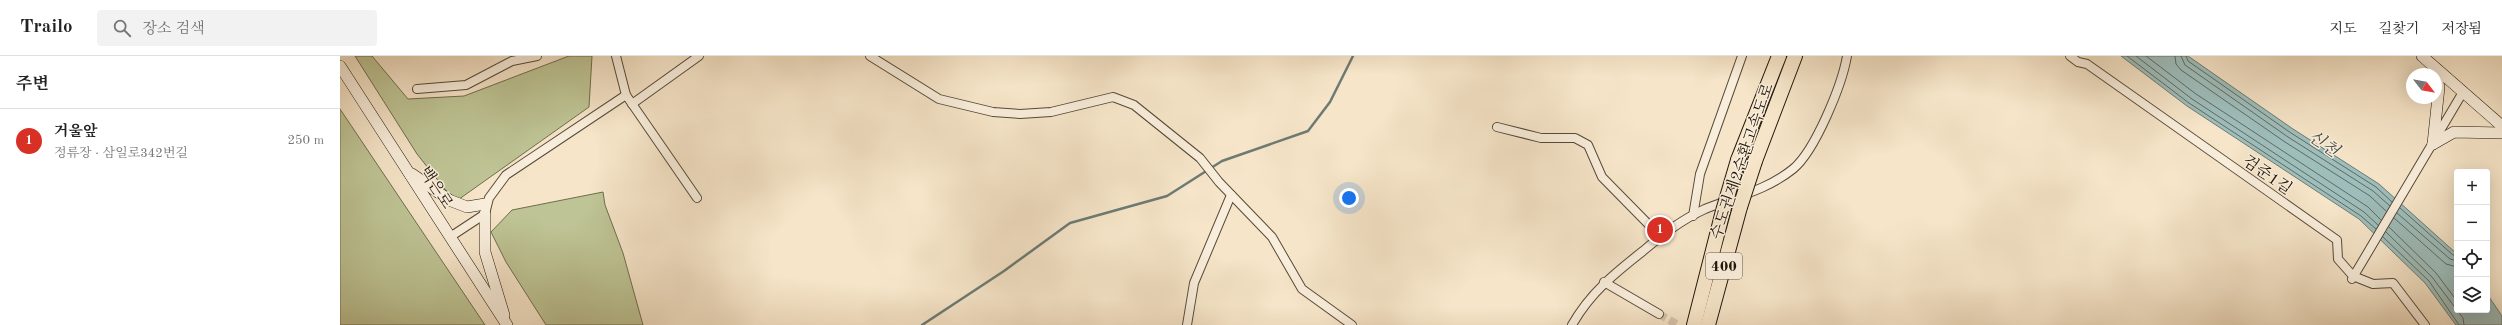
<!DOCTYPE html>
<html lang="ko">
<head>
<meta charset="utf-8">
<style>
  body { margin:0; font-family:"Old Standard TT","Noto Serif KR",serif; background:#f2f2f2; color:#222 }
  .controls { position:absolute; right:12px; bottom:12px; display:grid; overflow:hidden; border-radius:4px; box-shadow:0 4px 16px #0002 }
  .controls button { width:36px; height:36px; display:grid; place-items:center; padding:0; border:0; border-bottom:1px solid #e0e0e0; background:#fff; color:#222; font:20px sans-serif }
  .compass { position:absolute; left:2066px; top:12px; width:36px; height:36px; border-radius:50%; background:#fff; box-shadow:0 4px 16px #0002; rotate:121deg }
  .you { position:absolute; left:1009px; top:142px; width:14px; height:14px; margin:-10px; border:3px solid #fff; border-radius:50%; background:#1a73e8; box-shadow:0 0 0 6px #1a73e833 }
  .badge { display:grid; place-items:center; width:26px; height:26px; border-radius:50%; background:#d93025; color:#fff; font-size:13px; font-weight:700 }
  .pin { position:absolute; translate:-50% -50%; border:2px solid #fff; box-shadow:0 1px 4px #0006 }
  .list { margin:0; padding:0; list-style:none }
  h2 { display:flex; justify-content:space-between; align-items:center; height:52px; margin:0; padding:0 16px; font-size:17px }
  h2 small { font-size:13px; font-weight:400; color:#767676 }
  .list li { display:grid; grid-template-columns:26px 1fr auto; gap:12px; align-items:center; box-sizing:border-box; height:64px; padding:0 16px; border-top:1px solid #e0e0e0 }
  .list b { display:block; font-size:15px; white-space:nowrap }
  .list p { margin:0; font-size:13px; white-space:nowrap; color:#767676 }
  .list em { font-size:13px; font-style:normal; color:#767676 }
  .icon { flex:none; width:22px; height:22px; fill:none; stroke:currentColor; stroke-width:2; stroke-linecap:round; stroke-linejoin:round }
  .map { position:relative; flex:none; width:2162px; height:269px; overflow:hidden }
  header { display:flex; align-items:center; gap:24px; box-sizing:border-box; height:56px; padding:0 20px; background:#fff; border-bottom:1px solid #e0e0e0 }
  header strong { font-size:19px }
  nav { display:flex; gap:22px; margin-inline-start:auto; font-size:14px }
  .search { width:280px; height:36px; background:#f2f2f2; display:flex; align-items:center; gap:10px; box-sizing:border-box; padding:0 14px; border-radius:4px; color:#767676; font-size:15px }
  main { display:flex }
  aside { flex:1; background:#fff }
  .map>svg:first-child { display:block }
  .green { fill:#bec495; stroke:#6f6d4e }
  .water { fill:#9ebebc; stroke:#6c7b74 }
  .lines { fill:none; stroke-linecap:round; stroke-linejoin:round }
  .shore { stroke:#5f6a62; stroke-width:1 }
  .stream { stroke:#6c7b74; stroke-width:2.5 }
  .street-tunnel { stroke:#d6c6ac; stroke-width:8; stroke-dasharray:8 4; stroke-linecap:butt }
  .street-casing { stroke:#564a38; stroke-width:10 }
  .secondary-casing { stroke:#201608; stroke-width:12 }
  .highway-casing { stroke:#201608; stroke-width:16 }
  .street { stroke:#f9eedc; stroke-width:8 }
  .secondary { stroke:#f9eedc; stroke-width:11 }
  .highway { stroke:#f6e5c9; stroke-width:14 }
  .highway-bridge-casing { stroke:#201608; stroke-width:16; stroke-linecap:butt }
  .highway-bridge { stroke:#f6e5c9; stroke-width:14 }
  .labels { text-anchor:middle; stroke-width:3; stroke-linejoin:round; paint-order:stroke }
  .shield { fill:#f9eedc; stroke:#615748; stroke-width:1 }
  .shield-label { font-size:15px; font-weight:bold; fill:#201608 }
  .street-label { font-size:16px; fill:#201608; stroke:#f9eedc }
  .water-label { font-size:17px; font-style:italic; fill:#4c5147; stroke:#f9eedc }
</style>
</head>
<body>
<header>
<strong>Trailo</strong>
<div class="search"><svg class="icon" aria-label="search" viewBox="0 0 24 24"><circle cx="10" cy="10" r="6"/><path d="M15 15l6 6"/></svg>장소 검색</div>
<nav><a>지도</a><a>길찾기</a><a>저장됨</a></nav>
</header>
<main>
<aside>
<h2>주변<small></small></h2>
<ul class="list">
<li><span class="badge">1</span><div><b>거울앞</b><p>정류장 · 삼일로342번길</p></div><em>250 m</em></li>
</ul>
</aside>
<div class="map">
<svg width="2162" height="269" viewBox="0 0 2162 269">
  <rect width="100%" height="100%" fill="#f6e5c9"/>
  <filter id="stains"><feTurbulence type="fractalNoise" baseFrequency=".005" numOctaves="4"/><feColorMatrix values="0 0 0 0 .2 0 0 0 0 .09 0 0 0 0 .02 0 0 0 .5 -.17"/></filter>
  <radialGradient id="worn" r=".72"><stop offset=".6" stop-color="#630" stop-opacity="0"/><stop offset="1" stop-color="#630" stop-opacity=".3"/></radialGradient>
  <g class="green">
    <polygon points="15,0 32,0 68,43 124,40 229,0 252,0 249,51 115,146 77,98"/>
    <polygon points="0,53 145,269 0,269"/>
    <polygon points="263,136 265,149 283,197 303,269 206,269 166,206 151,176 172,154"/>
  </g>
  <polygon class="water" points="1781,0 1848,0 1953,73 2039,128 2117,198 2117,254 2147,254 2147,238 2162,260 2162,269 2116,269 2085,227 2019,163 1847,50"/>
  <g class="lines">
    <g class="shore">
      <polyline points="1787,0 1849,47 2021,160 2036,173"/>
      <polyline points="1796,0 1852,43 2024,156 2038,169"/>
      <polyline points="1806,0 1856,38 2028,151 2041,164"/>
      <polyline points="1835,0 1836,8 1841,14 1945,86 2030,140 2046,155"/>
      <polyline points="1841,0 1845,9 1948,81 2033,135 2050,150"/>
      <polyline points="1846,0 1848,5 1951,77 2036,131 2052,146"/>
      <polyline points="2060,152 2113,199 2117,200"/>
      <polyline points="2057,157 2110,203 2117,205"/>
      <polyline points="2054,162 2106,208 2117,211"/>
      <polyline points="2049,171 2096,217 2117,245"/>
      <polyline points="2046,176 2092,221 2123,262 2124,269"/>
      <polyline points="2043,181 2089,225 2119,269"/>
    </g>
    <polyline class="stream" points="582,269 664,215 730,167 827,140 882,105 968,75 990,46 1013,0"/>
    <polyline class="street-tunnel" points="1319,258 1338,269"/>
    <defs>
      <g id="street">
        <polyline points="276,0 286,39 357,142"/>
        <polyline points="530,0 599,43 653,56 680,58 711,56 773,41 794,49 860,102 879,126 932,181 962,233 1012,269"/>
        <polyline points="1730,0 1738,6 1747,8 1997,184 1998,203 2013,220 2033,228 2053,227 2085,269"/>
        <polyline points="77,33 126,29 172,5 197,0"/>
        <polyline points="292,48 359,0"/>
        <polyline points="1157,71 1201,82 1235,82 1248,89 1262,121 1320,180"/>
        <polyline points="1353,160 1360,118 1402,0"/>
        <polyline points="110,181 145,158 149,142 166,119 286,39"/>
        <polyline points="2012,223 2123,36"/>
        <polyline points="1264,226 1319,258"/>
        <polyline points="847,269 854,227 891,139"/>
        <path d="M1232 269C1250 237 1275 217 1303 195 1322 179 1341 164 1365 153 1395 141 1427 134 1453 113 1475 95 1502 29 1507 0"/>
      </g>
      <g id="secondary">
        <polyline points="2082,0 2162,70"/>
        <polyline points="0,10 167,269"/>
        <polyline points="2093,88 2114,76 2162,77"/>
        <polyline points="2093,88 2099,31 2096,19"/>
        <polyline points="72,118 109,144 127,151 145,148"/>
        <polyline points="145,158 145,196 164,259"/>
      </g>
      <g id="highway">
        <polyline points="1398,104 1439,0"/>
        <polyline points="1415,105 1455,0"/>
        <polyline points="1354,269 1383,155"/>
        <polyline points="1368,269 1400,151"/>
      </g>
    </defs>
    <use href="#street" class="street-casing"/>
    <use href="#secondary" class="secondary-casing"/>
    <use href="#highway" class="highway-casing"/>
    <use href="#street" class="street"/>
    <use href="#secondary" class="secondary"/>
    <use href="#highway" class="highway"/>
    <defs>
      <g id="highway-bridge">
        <polyline points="1400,151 1415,105"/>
        <polyline points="1383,155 1398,104"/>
      </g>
    </defs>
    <use href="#highway-bridge" class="highway-bridge-casing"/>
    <use href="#highway-bridge" class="highway-bridge"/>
  </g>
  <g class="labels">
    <rect class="shield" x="1366" y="197" width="36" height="26" rx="3"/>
    <g class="shield-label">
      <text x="1384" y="215">400</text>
    </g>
    <g class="street-label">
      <text transform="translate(1401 105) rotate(-71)" y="6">수도권제2순환고속도로</text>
      <text transform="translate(1928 118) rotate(35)" y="6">검준1길</text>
      <text transform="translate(97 131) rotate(57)" y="6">백은로</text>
    </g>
    <g class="water-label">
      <text transform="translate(1984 87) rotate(35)" y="6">신천</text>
    </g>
  </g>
  <rect width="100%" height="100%" filter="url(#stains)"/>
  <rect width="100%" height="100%" fill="url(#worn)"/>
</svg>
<div class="controls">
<button>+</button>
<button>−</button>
<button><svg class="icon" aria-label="locate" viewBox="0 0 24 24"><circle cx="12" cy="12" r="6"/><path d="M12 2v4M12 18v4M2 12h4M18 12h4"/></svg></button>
<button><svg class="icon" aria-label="layers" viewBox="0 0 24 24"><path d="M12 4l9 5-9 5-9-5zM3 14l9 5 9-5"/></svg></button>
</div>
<svg class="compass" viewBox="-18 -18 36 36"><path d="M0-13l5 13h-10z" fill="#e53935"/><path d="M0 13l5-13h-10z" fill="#767676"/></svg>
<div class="you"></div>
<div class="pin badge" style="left:1320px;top:174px">1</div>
</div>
</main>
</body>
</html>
